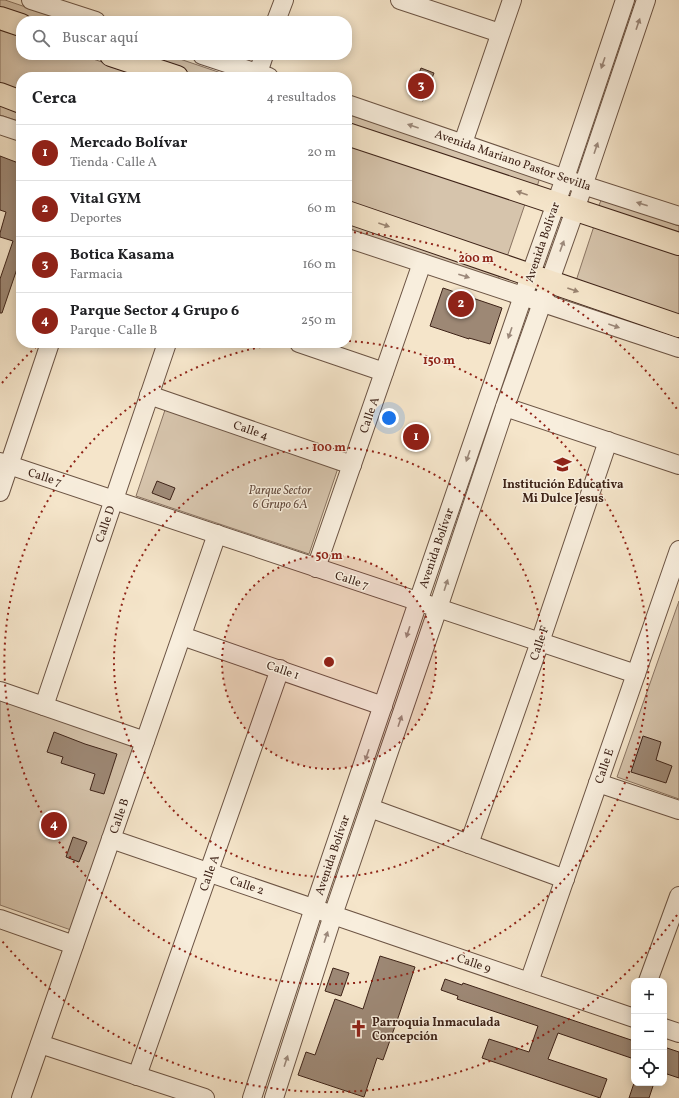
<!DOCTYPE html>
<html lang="es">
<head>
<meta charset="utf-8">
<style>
  body { margin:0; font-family:Vollkorn,serif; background:#f2f2f2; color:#202124 }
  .controls { position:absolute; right:12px; bottom:12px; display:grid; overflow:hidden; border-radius:8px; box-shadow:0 2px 10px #0003 }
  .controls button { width:36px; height:36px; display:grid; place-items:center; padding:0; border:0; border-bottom:1px solid #e0e0e0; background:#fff; color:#202124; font:20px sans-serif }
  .you { position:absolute; left:389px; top:418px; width:14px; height:14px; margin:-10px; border:3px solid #fff; border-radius:50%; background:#1a73e8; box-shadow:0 0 0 6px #1a73e833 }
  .badge { display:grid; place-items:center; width:26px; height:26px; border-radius:50%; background:#8f2418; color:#fff; font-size:13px; font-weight:700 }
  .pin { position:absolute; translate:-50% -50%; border:2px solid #fff; box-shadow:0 1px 4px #0006 }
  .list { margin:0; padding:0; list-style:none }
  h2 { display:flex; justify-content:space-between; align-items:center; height:52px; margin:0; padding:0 16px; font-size:17px }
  h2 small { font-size:13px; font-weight:400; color:#757577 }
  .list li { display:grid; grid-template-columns:26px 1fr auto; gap:12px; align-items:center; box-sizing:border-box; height:56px; padding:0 16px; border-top:1px solid #e0e0e0 }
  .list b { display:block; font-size:15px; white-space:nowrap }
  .list p { margin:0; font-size:13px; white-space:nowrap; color:#757577 }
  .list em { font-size:13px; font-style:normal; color:#757577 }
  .icon { flex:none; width:22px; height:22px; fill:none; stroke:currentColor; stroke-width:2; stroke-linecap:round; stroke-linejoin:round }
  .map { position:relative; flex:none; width:679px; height:1098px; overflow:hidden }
  .search { position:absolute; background:#fff; box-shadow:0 2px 10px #0003; left:16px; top:16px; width:336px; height:44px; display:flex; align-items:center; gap:10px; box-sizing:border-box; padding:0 14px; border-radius:16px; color:#757577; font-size:15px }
  .panel { position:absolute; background:#fff; box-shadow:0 2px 10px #0003; left:16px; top:72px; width:336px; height:276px; border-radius:16px }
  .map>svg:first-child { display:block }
  .green { fill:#d6c4ac; stroke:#8a7462 }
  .building { fill:#9d8875; stroke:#3e2318 }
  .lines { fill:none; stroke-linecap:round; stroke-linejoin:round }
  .minor-casing { stroke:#6c5444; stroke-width:20 }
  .major-casing { stroke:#3e2318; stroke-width:24 }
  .minor { stroke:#f8eedd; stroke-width:18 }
  .major { stroke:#f5e5ca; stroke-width:22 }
  .oneway { fill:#9b887a }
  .oneway2 { fill:#9a8471 }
  .ring { fill:none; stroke:#8f2418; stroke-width:2; stroke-dasharray:2 4 }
  .labels { text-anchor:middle; stroke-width:3; stroke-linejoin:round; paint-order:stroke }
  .street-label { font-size:12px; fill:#3e2318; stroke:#f8eedd }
  .poi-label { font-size:12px; font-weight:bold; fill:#3e2318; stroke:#f8eedd }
  .park-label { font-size:12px; font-style:italic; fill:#644b3d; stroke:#f8eedd }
  .centre { fill:#8f2418; stroke:#f8eedd; stroke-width:2 }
  .ring-label { font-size:12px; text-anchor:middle; font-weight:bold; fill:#8f2418; stroke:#f8eedd; stroke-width:3; stroke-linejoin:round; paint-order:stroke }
</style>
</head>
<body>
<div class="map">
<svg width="679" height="1098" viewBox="0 0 679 1098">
  <rect width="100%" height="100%" fill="#f5e5ca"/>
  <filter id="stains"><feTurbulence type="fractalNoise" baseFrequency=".005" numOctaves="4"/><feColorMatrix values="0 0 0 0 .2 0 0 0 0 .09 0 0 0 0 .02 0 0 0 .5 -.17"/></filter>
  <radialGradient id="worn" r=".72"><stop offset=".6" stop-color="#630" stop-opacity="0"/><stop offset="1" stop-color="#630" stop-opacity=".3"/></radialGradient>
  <g class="green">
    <polygon points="0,0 5,0 67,21 29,21 0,11"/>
    <polygon points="0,28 21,35 21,55 81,55 147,77 21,77 21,95 0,88"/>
    <polygon points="130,55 168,55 233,77 196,77"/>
    <polygon points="0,105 21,112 21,122 0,115"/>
    <polygon points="347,114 540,177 536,190 347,127"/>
    <polygon points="347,144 525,204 507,257 347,203"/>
    <polygon points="602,198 679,226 679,237 597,210"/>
    <polygon points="347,223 500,274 497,283 347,231"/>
    <polygon points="594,226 679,254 679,319 575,284"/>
    <polygon points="165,410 338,468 309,554 136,496"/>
    <polygon points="679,601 679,799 617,777"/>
    <polygon points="0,697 137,744 71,930 0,905"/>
  </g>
  <g class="building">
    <polygon points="421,68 434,73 423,101 410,96"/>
    <polygon points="0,156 21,164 21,257 2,313 0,313 0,279 13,241 0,237 0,233 6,212 0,210"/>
    <polygon points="443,288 502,308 490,344 469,338 469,339 430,326"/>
    <polygon points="157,481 175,488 170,500 152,493"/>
    <polygon points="54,732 85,744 117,754 104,794 90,790 95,774 61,763 63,757 47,752"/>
    <polygon points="643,736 661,742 656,760 672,766 666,783 631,772"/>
    <polygon points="73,837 87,842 79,862 66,857"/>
    <polygon points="380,956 415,967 399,1015 383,1060 377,1058 364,1097 298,1075 306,1052 315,1055 335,999 363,1009"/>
    <polygon points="333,968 349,973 341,996 325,991"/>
    <polygon points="445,979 462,985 463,983 634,1041 634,1059 558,1033 548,1059 607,1079 600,1098 482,1058 489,1039 529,1052 538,1026 457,999 458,996 441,990"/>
    <polygon points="664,1047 679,1052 679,1078 664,1073"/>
    <polygon points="634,1083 654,1083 649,1098 629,1098"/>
  </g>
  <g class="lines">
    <defs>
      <g id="minor">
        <polyline points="31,0 96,21"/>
        <polyline points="400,0 500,33"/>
        <polyline points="276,21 284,0"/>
        <polyline points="202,55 269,77"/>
        <polyline points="258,73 264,55"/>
        <polyline points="347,104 583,185 679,216"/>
        <polyline points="0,125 21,132"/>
        <polyline points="463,143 512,0"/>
        <polyline points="347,238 679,348"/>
        <polyline points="299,343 384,372"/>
        <polyline points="149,395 352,465"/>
        <polyline points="505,407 679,465"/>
        <polyline points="0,462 636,674"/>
        <polyline points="0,492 50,343"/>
        <polyline points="316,568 422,263"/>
        <polyline points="182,636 383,706"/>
        <polyline points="0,691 145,741"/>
        <polyline points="44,706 167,343"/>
        <polyline points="598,783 679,810"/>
        <polyline points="370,808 565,879"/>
        <polyline points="111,839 634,1018"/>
        <polyline points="469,844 540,642 608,441"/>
        <polyline points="0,919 74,945"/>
        <polyline points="648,981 679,896"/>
        <polyline points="529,982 679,550"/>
        <polyline points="664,1028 679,1033"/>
        <polyline points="40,1044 205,1098"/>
        <polyline points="137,1076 280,669"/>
        <polyline points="21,1098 217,534"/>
        <polyline points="252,1098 314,908 418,602 523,296 565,178 625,0"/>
        <polyline points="274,1098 333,915 438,608 505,407 575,210 646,0"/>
      </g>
      <g id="major">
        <polyline points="0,18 21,25"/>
        <polyline points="111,55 177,77"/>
        <polyline points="0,94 21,102"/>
        <polyline points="347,134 679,244"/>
        <polyline points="347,212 679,326"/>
      </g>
    </defs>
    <use href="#minor" class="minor-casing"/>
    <use href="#major" class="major-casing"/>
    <use href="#minor" class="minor"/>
    <use href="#major" class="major"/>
  </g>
  <defs><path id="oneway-solid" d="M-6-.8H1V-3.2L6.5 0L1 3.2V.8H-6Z"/></defs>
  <g class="oneway">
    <use href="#oneway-solid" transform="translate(638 24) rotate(-71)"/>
    <use href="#oneway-solid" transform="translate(603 63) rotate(109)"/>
    <use href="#oneway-solid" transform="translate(413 126) rotate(-161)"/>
    <use href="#oneway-solid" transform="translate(596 148) rotate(-71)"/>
    <use href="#oneway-solid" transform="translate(642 204) rotate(-162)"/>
    <use href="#oneway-solid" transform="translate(562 246) rotate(-70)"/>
    <use href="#oneway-solid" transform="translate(464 276) rotate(18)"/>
    <use href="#oneway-solid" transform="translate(614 326) rotate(19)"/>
    <use href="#oneway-solid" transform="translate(510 333) rotate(109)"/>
    <use href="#oneway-solid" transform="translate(468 456) rotate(109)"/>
    <use href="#oneway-solid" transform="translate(446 585) rotate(-72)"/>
    <use href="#oneway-solid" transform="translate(408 632) rotate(108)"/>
    <use href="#oneway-solid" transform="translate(400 721) rotate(-71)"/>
    <use href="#oneway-solid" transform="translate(367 755) rotate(109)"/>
    <use href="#oneway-solid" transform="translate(326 937) rotate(-72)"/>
    <use href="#oneway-solid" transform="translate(286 1061) rotate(-72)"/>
  </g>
  <g class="oneway2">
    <use href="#oneway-solid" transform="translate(522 193) rotate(-161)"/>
    <use href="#oneway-solid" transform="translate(384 225) rotate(19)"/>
    <use href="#oneway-solid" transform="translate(573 290) rotate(19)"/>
  </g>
  <circle cx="329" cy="662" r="107" fill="#8f2418" fill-opacity=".12"/>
  <g class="ring">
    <circle cx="329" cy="662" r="107"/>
    <circle cx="329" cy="662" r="215"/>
    <path d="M349 341A322 322 0 1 1 284 343"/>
    <path d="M677 915A430 430 0 0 1 2 941M2 383A430 430 0 0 1 38 345M348 232A430 430 0 0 1 677 409"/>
  </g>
  <defs>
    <symbol id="school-bare" viewBox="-9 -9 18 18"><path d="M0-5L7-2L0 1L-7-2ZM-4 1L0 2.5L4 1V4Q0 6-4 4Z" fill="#8f2418" stroke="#f8eedd" stroke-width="2.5" paint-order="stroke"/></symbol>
    <symbol id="church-bare" viewBox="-9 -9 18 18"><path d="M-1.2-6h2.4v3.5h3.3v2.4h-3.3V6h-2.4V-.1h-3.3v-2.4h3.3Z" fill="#8f2418" stroke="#f8eedd" stroke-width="2.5" paint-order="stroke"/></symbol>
  </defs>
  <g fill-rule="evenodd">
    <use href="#school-bare" x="550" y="452" width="25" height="25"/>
    <use href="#church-bare" x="346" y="1016" width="25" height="25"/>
  </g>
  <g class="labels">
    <g class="street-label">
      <text transform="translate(513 160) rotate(19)" y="4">Avenida Mariano Pastor Sevilla</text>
      <text transform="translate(542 242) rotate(-71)" y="4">Avenida Bolívar</text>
      <text transform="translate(369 415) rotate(-71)" y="4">Calle A</text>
      <text transform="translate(251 430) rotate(19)" y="4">Calle 4</text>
      <text transform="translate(45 477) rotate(18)" y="4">Calle 7</text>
      <text transform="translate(105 524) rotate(-71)" y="4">Calle D</text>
      <text transform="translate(436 548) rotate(-71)" y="4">Avenida Bolívar</text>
      <text transform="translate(352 580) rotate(18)" y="4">Calle 7</text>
      <text transform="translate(539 643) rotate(-71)" y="4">Calle F</text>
      <text transform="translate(283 670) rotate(19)" y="4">Calle 1</text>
      <text transform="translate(604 766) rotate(-71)" y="4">Calle E</text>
      <text transform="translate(119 816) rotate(-71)" y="4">Calle B</text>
      <text transform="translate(332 855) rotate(-71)" y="4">Avenida Bolívar</text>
      <text transform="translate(209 873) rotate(-71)" y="4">Calle A</text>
      <text transform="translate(247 885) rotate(19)" y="4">Calle 2</text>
      <text transform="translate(474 963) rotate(19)" y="4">Calle 9</text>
    </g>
    <g class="poi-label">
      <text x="563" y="488">Institución Educativa<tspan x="563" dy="14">Mi Dulce Jesus</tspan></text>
      <text x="372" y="1026" text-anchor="start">Parroquia Inmaculada<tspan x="372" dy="14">Concepción</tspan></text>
    </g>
    <g class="park-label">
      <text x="280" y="494">Parque Sector<tspan x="280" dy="14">6 Grupo 6A</tspan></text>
    </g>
  </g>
  <circle cx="329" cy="662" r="6" class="centre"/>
  <g class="ring-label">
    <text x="476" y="262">200 m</text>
    <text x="439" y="364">150 m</text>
    <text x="329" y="451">100 m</text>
    <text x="329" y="559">50 m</text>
  </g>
  <rect width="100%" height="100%" filter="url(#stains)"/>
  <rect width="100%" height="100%" fill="url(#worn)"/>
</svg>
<div class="controls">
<button>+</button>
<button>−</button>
<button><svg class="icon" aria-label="locate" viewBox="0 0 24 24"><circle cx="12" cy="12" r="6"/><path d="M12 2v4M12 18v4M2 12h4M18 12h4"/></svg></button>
</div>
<div class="you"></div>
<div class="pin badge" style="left:416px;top:437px">1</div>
<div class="pin badge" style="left:461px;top:304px">2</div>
<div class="pin badge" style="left:421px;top:86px">3</div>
<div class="pin badge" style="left:54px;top:825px">4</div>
<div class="search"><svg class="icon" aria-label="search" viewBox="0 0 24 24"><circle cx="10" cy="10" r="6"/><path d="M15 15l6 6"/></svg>Buscar aquí</div>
<section class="panel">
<h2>Cerca<small>4 resultados</small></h2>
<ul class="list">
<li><span class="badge">1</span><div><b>Mercado Bolívar</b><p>Tienda · Calle A</p></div><em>20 m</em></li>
<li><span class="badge">2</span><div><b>Vital GYM</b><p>Deportes</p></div><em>60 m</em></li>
<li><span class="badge">3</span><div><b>Botica Kasama</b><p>Farmacia</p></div><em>160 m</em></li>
<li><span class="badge">4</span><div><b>Parque Sector 4 Grupo 6</b><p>Parque · Calle B</p></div><em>250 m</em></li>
</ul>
</section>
</div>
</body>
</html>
